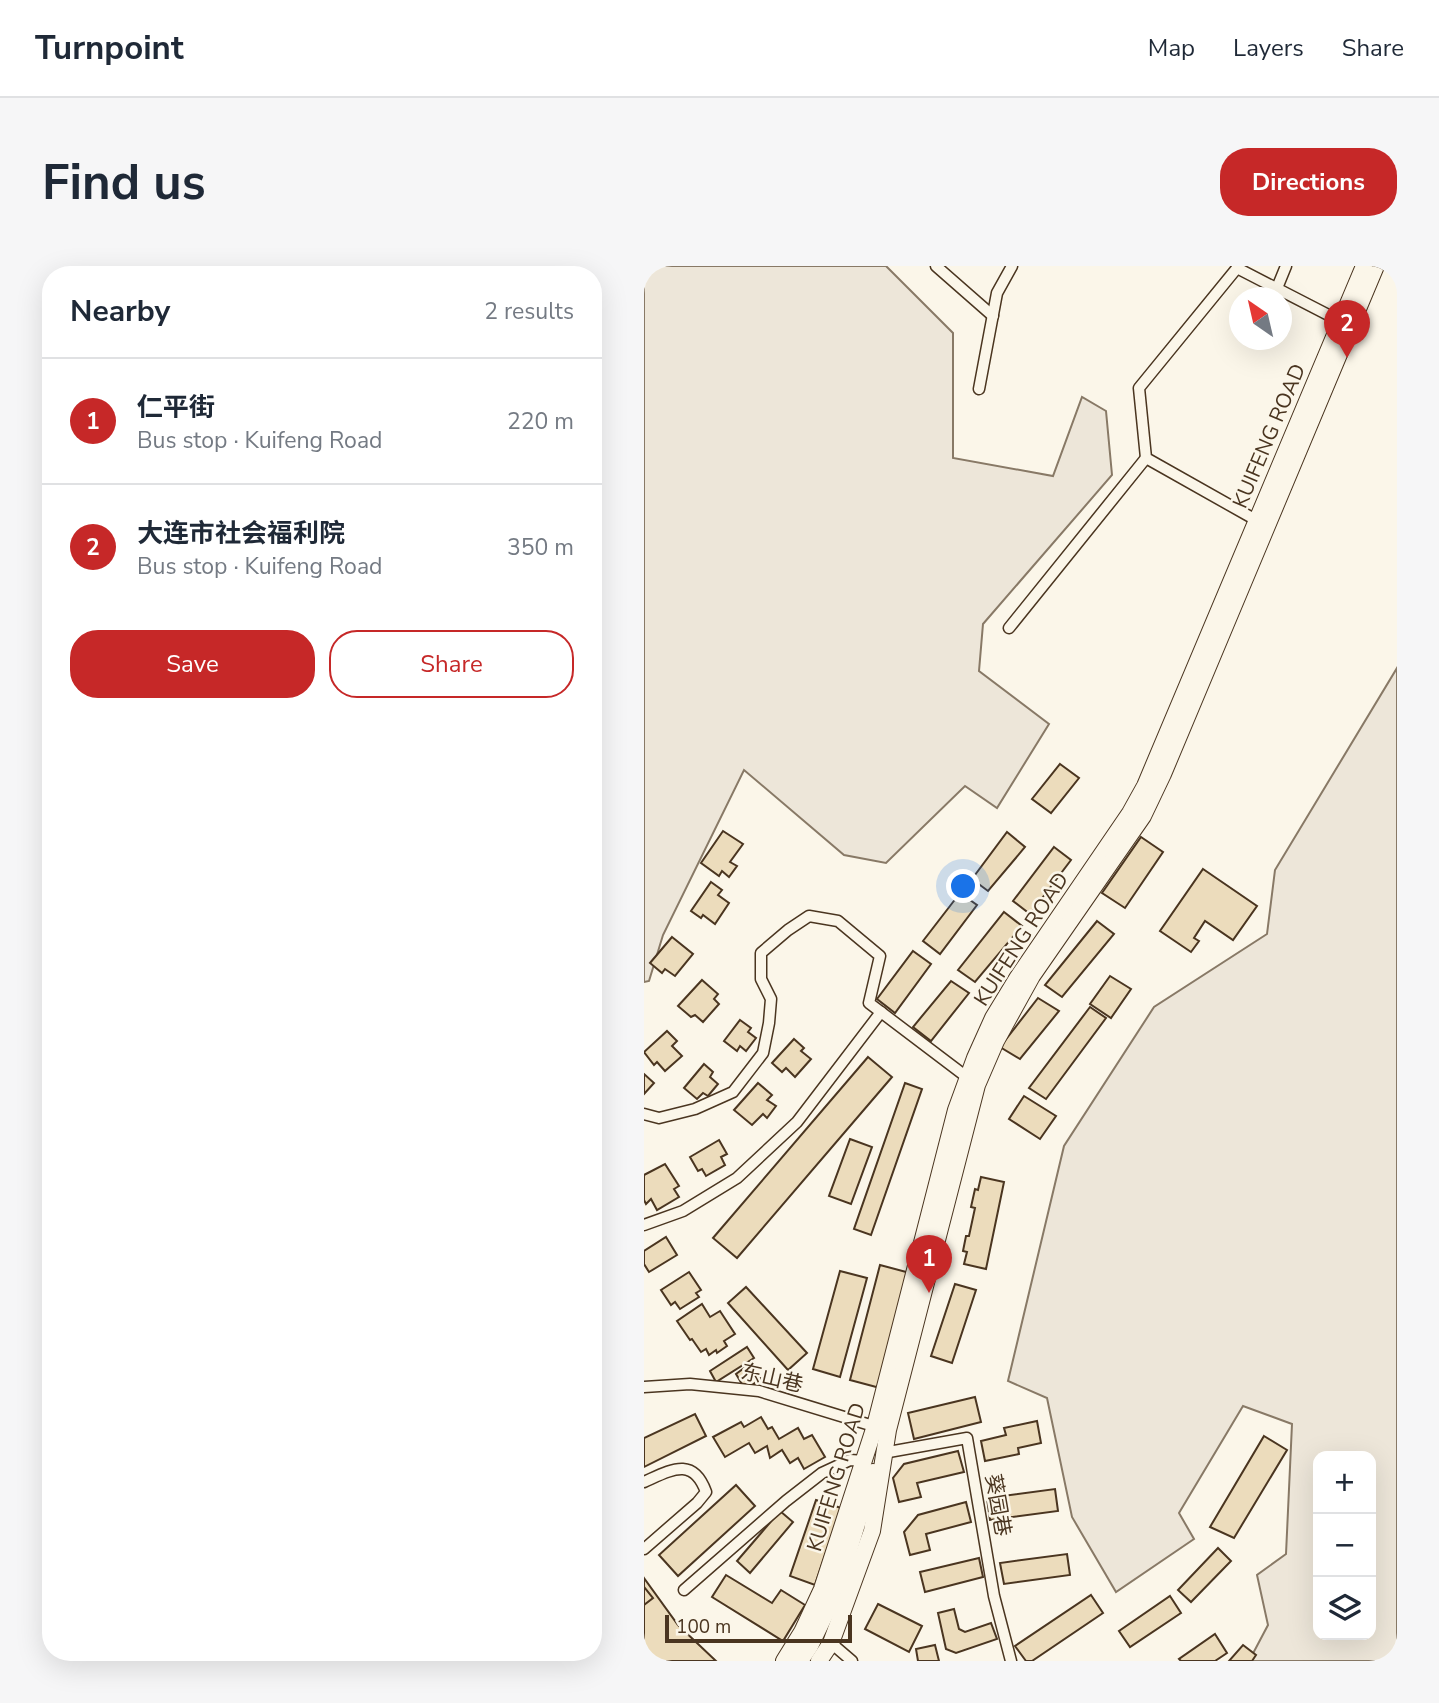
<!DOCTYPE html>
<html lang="en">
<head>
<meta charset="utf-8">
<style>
  body { margin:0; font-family:"Nunito Sans","Noto Sans SC",sans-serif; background:#f6f6f7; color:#1f2937 }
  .controls { position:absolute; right:21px; bottom:21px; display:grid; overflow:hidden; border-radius:14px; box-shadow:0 7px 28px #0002 }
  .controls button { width:63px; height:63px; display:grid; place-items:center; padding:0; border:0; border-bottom:2px solid #e0e1e3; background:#fff; color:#1f2937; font:35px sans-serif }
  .compass { position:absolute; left:585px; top:21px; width:63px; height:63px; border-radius:50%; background:#fff; box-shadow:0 7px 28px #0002; rotate:326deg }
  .scale { position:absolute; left:21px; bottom:18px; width:187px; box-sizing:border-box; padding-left:7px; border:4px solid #4a3520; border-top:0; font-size:19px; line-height:24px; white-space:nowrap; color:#4a3520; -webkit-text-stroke:5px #fbf6e9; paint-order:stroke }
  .you { position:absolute; left:320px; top:621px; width:24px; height:24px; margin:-18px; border:5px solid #fff; border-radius:50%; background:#1a73e8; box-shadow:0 0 0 10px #1a73e833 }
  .badge { display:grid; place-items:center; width:46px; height:46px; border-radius:50%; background:#c62828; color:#fff; font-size:23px; font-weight:700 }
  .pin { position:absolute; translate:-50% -58px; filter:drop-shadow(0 2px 4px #0008) }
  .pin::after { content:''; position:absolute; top:37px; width:24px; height:21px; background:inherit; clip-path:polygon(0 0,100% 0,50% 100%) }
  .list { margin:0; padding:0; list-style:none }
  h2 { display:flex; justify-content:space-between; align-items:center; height:91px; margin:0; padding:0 28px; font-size:30px }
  h2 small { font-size:23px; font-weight:400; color:#747a83 }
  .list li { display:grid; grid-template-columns:46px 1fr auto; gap:21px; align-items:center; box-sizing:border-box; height:126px; padding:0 28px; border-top:2px solid #e0e1e3 }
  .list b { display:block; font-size:26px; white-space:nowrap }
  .list p { margin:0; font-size:23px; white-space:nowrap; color:#747a83 }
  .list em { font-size:23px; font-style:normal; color:#747a83 }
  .actions { display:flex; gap:14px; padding:21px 28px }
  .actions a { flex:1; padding:16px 0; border:2px solid #c62828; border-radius:28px; text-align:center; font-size:24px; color:#c62828 }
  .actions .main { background:#c62828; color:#fff }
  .icon { flex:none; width:38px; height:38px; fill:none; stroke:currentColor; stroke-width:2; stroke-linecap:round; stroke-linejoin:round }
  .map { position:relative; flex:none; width:753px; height:1395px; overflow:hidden; border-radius:28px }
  header { display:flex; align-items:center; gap:42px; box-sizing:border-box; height:98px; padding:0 35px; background:#fff; border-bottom:2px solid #e0e1e3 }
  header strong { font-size:33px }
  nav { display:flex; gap:38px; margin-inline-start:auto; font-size:24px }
  .intro { display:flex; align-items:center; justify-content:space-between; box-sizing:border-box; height:168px; padding:0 42px }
  h1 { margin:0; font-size:49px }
  .button { padding:18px 32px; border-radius:28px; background:#c62828; color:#fff; font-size:24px; font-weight:700 }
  main { display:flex; gap:42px; padding:0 42px }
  aside { flex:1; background:#fff; border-radius:28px; box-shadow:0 7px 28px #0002 }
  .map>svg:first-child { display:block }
  .green { fill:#ede6d9; stroke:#887966; stroke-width:2; fill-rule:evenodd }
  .building { fill:#ecdcbc; stroke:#4a3520; stroke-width:2 }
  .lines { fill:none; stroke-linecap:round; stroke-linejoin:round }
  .street-casing { stroke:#4a3520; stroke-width:13 }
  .secondary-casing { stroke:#4a3520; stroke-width:18 }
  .street { stroke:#fbf6e9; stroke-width:10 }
  .secondary { stroke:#fbf6e9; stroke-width:16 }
  .labels { text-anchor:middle; stroke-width:5; stroke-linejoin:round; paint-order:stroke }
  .street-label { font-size:21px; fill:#4a3520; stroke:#fbf6e9 }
</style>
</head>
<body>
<header>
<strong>Turnpoint</strong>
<nav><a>Map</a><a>Layers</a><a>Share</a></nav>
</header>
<div class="intro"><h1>Find us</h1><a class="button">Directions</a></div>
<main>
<aside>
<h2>Nearby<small>2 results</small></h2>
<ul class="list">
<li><span class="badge">1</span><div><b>仁平街</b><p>Bus stop · Kuifeng Road</p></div><em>220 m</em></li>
<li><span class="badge">2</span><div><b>大连市社会福利院</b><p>Bus stop · Kuifeng Road</p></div><em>350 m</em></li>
</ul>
<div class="actions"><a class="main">Save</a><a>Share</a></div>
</aside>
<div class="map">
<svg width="753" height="1395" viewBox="0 0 753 1395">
  <rect width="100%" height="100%" fill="#fbf6e9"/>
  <g class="green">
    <polygon points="0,0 242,0 309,67 309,192 409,210 438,131 462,145 468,209 339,358 335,405 405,458 353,542 321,520 242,597 200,589 100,504 19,669 5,715 0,716"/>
    <path d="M753 402V1395H605L624 1359 613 1309 642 1288 648 1158 599 1140 535 1247 550 1273 472 1326 428 1251 403 1132 364 1115 420 880 510 741 623 668 631 604ZM674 1190H727V1369H674Z"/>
  </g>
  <g class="building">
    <polygon points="416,498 435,512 407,547 388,533"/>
    <polygon points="79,565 99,578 86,596 93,600 85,611 78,605 75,610 57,597"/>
    <polygon points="363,566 381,581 344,625 328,613"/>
    <polygon points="497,571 519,586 481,642 458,627"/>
    <polygon points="410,581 427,594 386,648 369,635"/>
    <polygon points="559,603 613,640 589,674 561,655 550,672 555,675 547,686 516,665"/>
    <polygon points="67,616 78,624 74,629 85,637 71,658 59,649 57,652 47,645"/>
    <polygon points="316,627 333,639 296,688 279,675"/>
    <polygon points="360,646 378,660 331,716 314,704"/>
    <polygon points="453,655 470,668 418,731 401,719"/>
    <polygon points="28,671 49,688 31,710 21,703 18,707 6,697"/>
    <polygon points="269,685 287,698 251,747 233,733"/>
    <polygon points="466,710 487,723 467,752 446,738"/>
    <polygon points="58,714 74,728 70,733 75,738 59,756 51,749 47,751 34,740"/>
    <polygon points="307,715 325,727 287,775 269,761"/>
    <polygon points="394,732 415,745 376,793 356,781"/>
    <polygon points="446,741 462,752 402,833 385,822"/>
    <polygon points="96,754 107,762 104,766 112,772 102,785 96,780 93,785 80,775"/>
    <polygon points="23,765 33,775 28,780 38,790 21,805 13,796 10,799 0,786"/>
    <polygon points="150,773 160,782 157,785 167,793 151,811 142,802 138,806 128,797"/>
    <polygon points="224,791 248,811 93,992 69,972"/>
    <polygon points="60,798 69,806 66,811 74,818 64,830 59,827 53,833 40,822"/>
    <polygon points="0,808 10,817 0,828"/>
    <polygon points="114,817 128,829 123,834 132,840 123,852 119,848 108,859 90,844"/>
    <polygon points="261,817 278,823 227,969 210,963"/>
    <polygon points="380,830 412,850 396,873 365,853"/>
    <polygon points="206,873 228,881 207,938 185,930"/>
    <polygon points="75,874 83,888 77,891 81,899 62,910 58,903 54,905 46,891"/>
    <polygon points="21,898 35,920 30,923 35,931 13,944 7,933 2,938 0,934 0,909"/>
    <polygon points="337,911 360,916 342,1003 320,998 323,986 319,985 322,970 325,970 331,942 327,941 331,923 334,924"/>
    <polygon points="22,971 33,989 5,1006 0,998 0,985"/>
    <polygon points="236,999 266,1007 236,1122 206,1114"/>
    <polygon points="196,1005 223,1012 196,1111 169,1103"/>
    <polygon points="45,1006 57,1024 52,1027 55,1031 36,1043 31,1036 27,1039 17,1024"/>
    <polygon points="311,1018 332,1024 308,1097 287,1090"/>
    <polygon points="102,1021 163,1087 144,1104 84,1037"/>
    <polygon points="58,1038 66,1051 76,1045 91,1068 80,1075 83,1080 73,1087 72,1084 65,1089 62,1083 57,1086 48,1073 46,1074 33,1055"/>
    <polygon points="103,1081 110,1092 72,1116 66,1105"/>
    <polygon points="107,1097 117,1113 101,1123 92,1108"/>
    <polygon points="331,1131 337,1156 270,1173 264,1147"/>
    <polygon points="51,1148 62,1170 0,1201 0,1172"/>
    <polygon points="117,1151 124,1163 128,1161 135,1173 154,1162 160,1173 168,1169 181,1191 160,1203 154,1192 146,1197 138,1184 126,1192 123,1180 111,1187 105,1177 81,1191 69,1171 97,1156 100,1161"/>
    <polygon points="393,1155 397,1177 374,1182 375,1188 341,1195 337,1175 362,1169 360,1162"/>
    <polygon points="620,1170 643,1184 590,1272 566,1261"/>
    <polygon points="314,1185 320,1206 273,1217 277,1231 255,1236 249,1212 260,1198"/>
    <polygon points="92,1219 111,1240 34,1310 15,1289"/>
    <polygon points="411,1223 414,1245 346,1254 343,1232"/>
    <polygon points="172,1234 197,1242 171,1319 146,1310"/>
    <polygon points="322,1236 327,1256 282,1268 286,1284 266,1289 260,1266 274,1249"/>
    <polygon points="136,1245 149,1256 106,1307 93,1295"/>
    <polygon points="574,1282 587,1295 547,1336 534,1324"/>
    <polygon points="423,1288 426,1309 360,1318 356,1297"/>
    <polygon points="335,1292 339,1311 281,1326 276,1306"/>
    <polygon points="82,1309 128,1337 137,1324 161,1339 139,1375 68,1331"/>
    <polygon points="0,1312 34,1359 72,1395 0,1395"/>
    <polygon points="0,1321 9,1332 0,1339"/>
    <polygon points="447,1329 459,1347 388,1395 382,1395 371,1380"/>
    <polygon points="526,1330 537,1347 486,1381 475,1365"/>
    <polygon points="234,1338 278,1360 265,1386 221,1363"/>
    <polygon points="310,1343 315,1363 321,1366 347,1357 353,1373 312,1387 302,1383 294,1347"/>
    <polygon points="571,1368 583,1387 571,1395 537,1395 535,1393"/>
    <polygon points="291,1379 295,1395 274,1395 272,1383"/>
    <polygon points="599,1379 612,1389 608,1395 585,1395"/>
  </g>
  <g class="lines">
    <defs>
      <g id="street">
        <polyline points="292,0 349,50"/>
        <polyline points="633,22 642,0"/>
        <polyline points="335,123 353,27 368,0"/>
        <polyline points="612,254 502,192 495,122 593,2 696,55"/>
        <polyline points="365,362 502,192"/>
        <polyline points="0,848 15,852 51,843 89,826 119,787 125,757 127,733 117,713 117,687 144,664 165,650 194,655 236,690 225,737 328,815"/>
        <polyline points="0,959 39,945 93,912 153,856 237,746"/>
        <polyline points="0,1121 46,1118 115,1125 236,1162"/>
        <polyline points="239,1187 323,1172 350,1330 367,1395"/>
        <path d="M0 1216C27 1204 49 1190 62 1226L53 1237 0 1283"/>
        <polyline points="40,1324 142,1235 178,1207 206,1194 220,1195"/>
        <polyline points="187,1377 208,1395"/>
      </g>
      <g id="secondary">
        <polyline points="140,1395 158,1366 178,1323 231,1160 312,844 331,792 349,752 374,711 486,547 501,520 720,0"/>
        <polyline points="156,1395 166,1380 192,1326 229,1206"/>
        <polyline points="175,1395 187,1377 228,1265 244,1164 333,819 352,775 388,710 499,550 519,508 732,0"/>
      </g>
    </defs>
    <use href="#street" class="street-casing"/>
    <use href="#secondary" class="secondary-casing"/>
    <use href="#street" class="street"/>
    <use href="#secondary" class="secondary"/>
  </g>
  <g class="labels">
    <g class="street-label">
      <text transform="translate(625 170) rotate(-67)" y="7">KUIFENG ROAD</text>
      <text transform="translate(377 673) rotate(-57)" y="7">KUIFENG ROAD</text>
      <text transform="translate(128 1112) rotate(13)" y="7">东山巷</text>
      <text transform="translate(192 1211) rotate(-73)" y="7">KUIFENG ROAD</text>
      <text transform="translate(354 1239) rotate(80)" y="7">葵园巷</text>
    </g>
  </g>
</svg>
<div class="controls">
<button>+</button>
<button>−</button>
<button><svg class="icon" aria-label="layers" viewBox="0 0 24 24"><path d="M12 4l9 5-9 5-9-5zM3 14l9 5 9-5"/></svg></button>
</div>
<svg class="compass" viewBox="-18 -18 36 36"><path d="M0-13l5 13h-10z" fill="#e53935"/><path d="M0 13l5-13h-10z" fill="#747a83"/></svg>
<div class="scale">100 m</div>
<div class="you"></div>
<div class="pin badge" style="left:285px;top:1027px">1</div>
<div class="pin badge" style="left:703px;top:92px">2</div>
</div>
</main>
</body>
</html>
